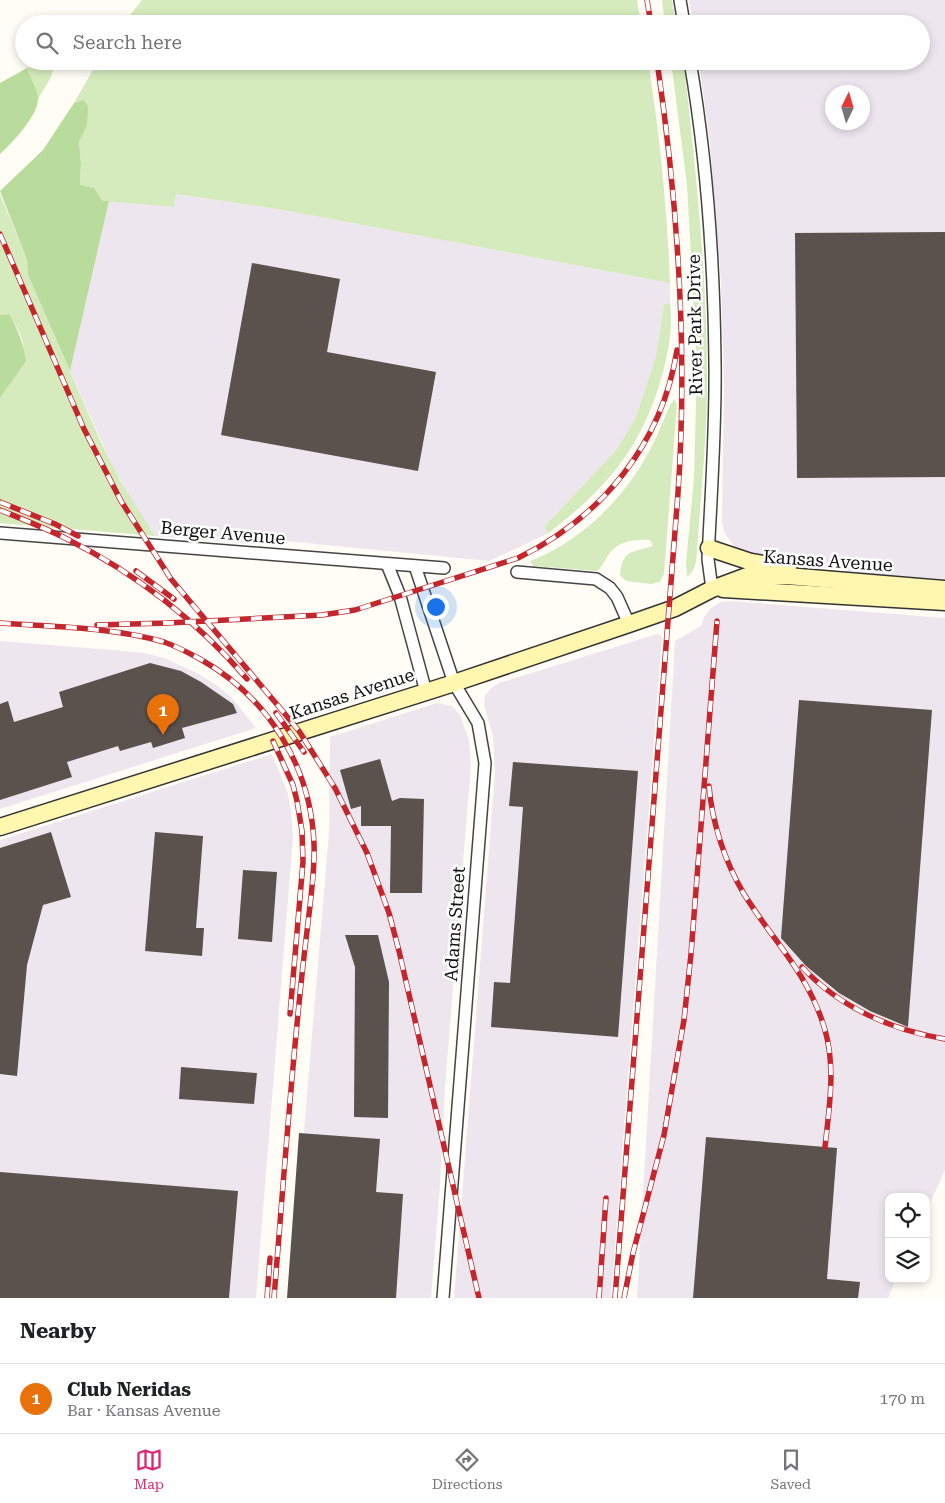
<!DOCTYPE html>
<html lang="en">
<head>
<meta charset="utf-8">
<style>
  body { margin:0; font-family:"Roboto Serif",serif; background:#f2f2f2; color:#202124 }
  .controls { position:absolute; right:15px; bottom:15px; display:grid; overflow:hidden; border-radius:10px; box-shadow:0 2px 8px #0003 }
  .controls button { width:45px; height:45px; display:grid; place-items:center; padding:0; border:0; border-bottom:1px solid #e0e0e0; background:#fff; color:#202124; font:25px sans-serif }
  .compass { position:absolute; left:825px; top:85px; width:45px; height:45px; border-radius:50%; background:#fff; box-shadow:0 2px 8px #0003; rotate:5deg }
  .you { position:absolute; left:435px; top:606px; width:18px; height:18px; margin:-12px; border:4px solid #fff; border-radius:50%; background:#1a73e8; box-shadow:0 0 0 8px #1a73e833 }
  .badge { display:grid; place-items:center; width:32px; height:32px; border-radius:50%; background:#db2777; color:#fff; font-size:16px; font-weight:700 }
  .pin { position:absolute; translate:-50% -41px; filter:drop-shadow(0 1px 2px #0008) }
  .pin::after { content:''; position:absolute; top:26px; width:18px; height:15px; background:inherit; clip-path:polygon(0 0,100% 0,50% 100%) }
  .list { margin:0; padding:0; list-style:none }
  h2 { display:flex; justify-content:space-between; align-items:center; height:65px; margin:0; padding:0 20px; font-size:21px }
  h2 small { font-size:16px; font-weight:400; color:#757577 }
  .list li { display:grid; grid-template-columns:32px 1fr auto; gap:15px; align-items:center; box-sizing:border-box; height:70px; padding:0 20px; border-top:1px solid #e0e0e0 }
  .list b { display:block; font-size:19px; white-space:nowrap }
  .list p { margin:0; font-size:16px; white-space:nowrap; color:#757577 }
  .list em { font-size:16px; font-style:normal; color:#757577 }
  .icon { flex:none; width:28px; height:28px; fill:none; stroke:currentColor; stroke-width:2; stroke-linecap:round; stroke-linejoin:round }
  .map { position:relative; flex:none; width:945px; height:1298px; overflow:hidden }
  .search { position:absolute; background:#fff; box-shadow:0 2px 8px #0003; left:15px; right:15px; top:15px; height:55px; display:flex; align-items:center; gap:12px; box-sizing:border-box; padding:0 18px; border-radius:28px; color:#757577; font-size:19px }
  .sheet { height:135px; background:#fff }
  nav { display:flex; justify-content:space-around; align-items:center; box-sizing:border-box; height:70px; border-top:1px solid #e0e0e0; background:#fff; font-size:14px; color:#757577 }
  nav a { display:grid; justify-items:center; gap:2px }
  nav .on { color:#db2777 }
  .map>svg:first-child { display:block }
  .industrial { fill:#eee6ef; fill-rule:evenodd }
  .green { fill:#d5ebbd }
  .forest { fill:#b9dc9c }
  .building { fill:#5a524d }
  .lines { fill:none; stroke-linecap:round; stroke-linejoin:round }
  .minor-casing { stroke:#444; stroke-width:14 }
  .secondary-casing { stroke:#333; stroke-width:19 }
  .minor { stroke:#fff; stroke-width:11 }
  .secondary { stroke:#fff6b0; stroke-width:16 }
  .rail-casing { stroke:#c4262e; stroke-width:5.5 }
  .rail { stroke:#fff; stroke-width:4; stroke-dasharray:11; stroke-linecap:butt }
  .labels { text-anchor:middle; stroke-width:5; stroke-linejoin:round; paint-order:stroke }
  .street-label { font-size:18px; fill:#111; stroke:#fff }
</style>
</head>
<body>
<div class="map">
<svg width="945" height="1298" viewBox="0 0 945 1298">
  <rect width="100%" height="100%" fill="#fffdf5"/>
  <g class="industrial">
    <path d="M689 0H945V579L872 574 759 560 735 548 724 532 722 521 724 382 721 283 710 144 699 61H921V24H693ZM832 92H862V122H832Z"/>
    <polygon points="176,194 277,209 670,283 670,303 664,304 656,356 636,417 617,449 545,526 547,534 489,561 275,540 255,544 155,536 134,504 113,467 70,371 109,201 174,207"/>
    <polygon points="731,601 945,618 945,1170 926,1212 926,1197 889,1197 889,1279 896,1279 888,1298 637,1298 675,641 701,626 704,617 711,608 721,602"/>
    <polygon points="657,634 662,636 611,1298 454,1298 495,773 493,737 484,705 485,695 491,688 499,683"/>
    <polygon points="0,641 114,650 144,653 164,658 197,673 219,687 232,698 256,728 0,809"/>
    <polygon points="437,703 452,706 460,715 469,740 471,764 445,1087 440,1185 431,1298 290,1298 329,832 330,737"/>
    <polygon points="272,754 287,791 291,809 293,837 256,1298 0,1298 0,840"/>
  </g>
  <g class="green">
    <polygon points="142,0 637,0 641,24 123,24"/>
    <polygon points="662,0 672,0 676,24 665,24"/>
    <polygon points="47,61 56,61 50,79 38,99 27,68"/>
    <path d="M98 61H648C660 135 667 208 670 283L277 209 176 194 174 207 103 201 94 188 80 186 81 163 79 142 87 126 83 100 74 103Z"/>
    <path d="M671 61H683L684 66C696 170 707 275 707 380 707 437 701 494 697 551 696 562 696 570 687 577L686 563 694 478 697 365 687 185Z"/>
    <path d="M0 194 27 260 28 275 100 440 121 482 155 536 0 523V398C10 386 22 364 23 347 24 337 14 323 9 314L0 315Z"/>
    <path d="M670 303C673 327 669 349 663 372 643 446 608 488 547 534L545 526 617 449 636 417 656 356 664 304Z"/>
    <path d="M674 399 677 404 664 574 660 582 651 584 626 581 620 575C623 549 631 553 653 546L650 540C635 539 618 541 609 554 604 561 603 566 597 571L533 566 530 561C583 541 628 495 653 444 661 429 665 413 674 399Z"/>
  </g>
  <g class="forest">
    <path d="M27 68C30 77 37 89 38 98 39 115 12 143 0 154V83Z"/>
    <polygon points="83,100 88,106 87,126 79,142 81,163 80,185 94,188 103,201 109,201 70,371 28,275 27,260 0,191 43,150 74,103"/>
    <path d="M9 314C18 329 23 343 26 361L0 398V315Z"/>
  </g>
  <g class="building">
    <polygon points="945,232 945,477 797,478 795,233"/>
    <polygon points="252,263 340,279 327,352 436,372 418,471 221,435"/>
    <polygon points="150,663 181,671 201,682 233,704 237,713 182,728 185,738 153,748 151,742 120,751 118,746 67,762 72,777 0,800 0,704 8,701 14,722 63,707 59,692"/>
    <polygon points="799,700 932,710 908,1027 870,1011 839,993 806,966 781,938"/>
    <polygon points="380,759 392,801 400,798 424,799 422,893 390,893 391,826 361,826 361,806 351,809 340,770"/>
    <polygon points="513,762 638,771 618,1037 491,1027 494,982 510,983 523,807 509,806"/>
    <polygon points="51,832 71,897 43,905 27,965 17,1076 0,1074 0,848"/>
    <polygon points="155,832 203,836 196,928 204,928 202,956 145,951"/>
    <polygon points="243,870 277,872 272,942 238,939"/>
    <polygon points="345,935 378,935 389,982 388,1118 354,1117 355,967"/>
    <polygon points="181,1067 257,1073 254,1104 179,1099"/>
    <polygon points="299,1133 380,1139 376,1192 403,1194 396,1298 287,1298"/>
    <polygon points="706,1137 837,1148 827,1279 860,1282 858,1298 693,1298"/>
    <polygon points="0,1172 238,1191 229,1298 0,1298"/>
  </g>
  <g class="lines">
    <defs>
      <g id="minor">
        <polyline points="680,0 684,24"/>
        <path d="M690 61C707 160 714 262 715 362 716 428 711 494 708 559L712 589"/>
        <polyline points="0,533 444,568"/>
        <polyline points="387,564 400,596 426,692"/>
        <polyline points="415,566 454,683 478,723 485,763 443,1298"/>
        <polyline points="517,572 596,579 610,588 617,597 629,624"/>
      </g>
      <g id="secondary">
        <polyline points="709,548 751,562 788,568"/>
        <polyline points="723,589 945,602"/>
        <polyline points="0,827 454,683 629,624 675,608 712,589 747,576 787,576 945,589"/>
      </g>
    </defs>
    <use href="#minor" class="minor-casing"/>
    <use href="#secondary" class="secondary-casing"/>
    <use href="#minor" class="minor"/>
    <use href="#secondary" class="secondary"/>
    <defs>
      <g id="rail">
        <polyline points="647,0 651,24"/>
        <polyline points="0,234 84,429 121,501 171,579 280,708 299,731 335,788 367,853 389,913 399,951 479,1298"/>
        <polyline points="0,502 55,524 78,536"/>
        <path d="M0 510C22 519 45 528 67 539 135 573 197 621 247 679"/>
        <polyline points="136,571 174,599"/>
        <path d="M0 623C53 627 113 627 164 642 176 646 189 653 200 659 268 697 311 766 314 844 315 865 312 886 310 906 306 939 302 972 299 1004 289 1102 282 1200 274 1298"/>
        <path d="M97 625 167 623 322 615 355 610 518 558C602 517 662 444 677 350"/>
        <polyline points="276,713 304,752"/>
        <polyline points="273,741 293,785 297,801 302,831 303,862 290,1014"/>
        <path d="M709 786C712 823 725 862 744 894 773 941 809 974 825 1030 836 1068 829 1109 825 1147"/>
        <path d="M802 967C839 1007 891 1030 945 1039"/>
        <polyline points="267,1298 270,1258"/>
        <polyline points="599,1298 606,1198"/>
        <path d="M615 1298 678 493C688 349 678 204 657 61"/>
        <polyline points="624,1298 633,1253 664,1135 684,1020 691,954 717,621"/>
      </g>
    </defs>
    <use href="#rail" class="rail-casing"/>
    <use href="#rail" class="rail"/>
  </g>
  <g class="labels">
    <g class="street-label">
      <text transform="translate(695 325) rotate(-91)" y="6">River Park Drive</text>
      <text transform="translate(223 533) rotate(5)" y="6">Berger Avenue</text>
      <text transform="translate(828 561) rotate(4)" y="6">Kansas Avenue</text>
      <text transform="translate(352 694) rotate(-18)" y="6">Kansas Avenue</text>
      <text transform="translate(455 924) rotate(-86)" y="6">Adams Street</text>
    </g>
  </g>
</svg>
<div class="controls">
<button><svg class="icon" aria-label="locate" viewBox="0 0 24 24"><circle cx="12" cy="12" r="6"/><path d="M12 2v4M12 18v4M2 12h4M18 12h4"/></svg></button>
<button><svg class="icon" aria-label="layers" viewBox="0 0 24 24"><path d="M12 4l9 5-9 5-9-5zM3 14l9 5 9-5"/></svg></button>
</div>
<svg class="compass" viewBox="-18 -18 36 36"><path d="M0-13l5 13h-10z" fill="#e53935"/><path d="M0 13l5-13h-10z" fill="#757577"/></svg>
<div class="you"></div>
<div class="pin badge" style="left:163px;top:735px;background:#e8710a">1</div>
<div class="search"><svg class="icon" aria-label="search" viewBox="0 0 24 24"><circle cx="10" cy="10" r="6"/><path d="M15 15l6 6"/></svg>Search here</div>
</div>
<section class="sheet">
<h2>Nearby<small></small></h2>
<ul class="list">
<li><span class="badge" style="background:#e8710a">1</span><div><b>Club Neridas</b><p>Bar · Kansas Avenue</p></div><em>170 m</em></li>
</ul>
</section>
<nav>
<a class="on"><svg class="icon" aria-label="map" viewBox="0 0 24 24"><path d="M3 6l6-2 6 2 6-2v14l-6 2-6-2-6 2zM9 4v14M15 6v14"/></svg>Map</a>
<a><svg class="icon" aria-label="directions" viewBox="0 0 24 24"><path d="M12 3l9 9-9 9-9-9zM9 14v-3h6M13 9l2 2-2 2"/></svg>Directions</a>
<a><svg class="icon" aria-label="saved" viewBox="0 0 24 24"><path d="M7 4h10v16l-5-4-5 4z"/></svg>Saved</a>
</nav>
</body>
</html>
